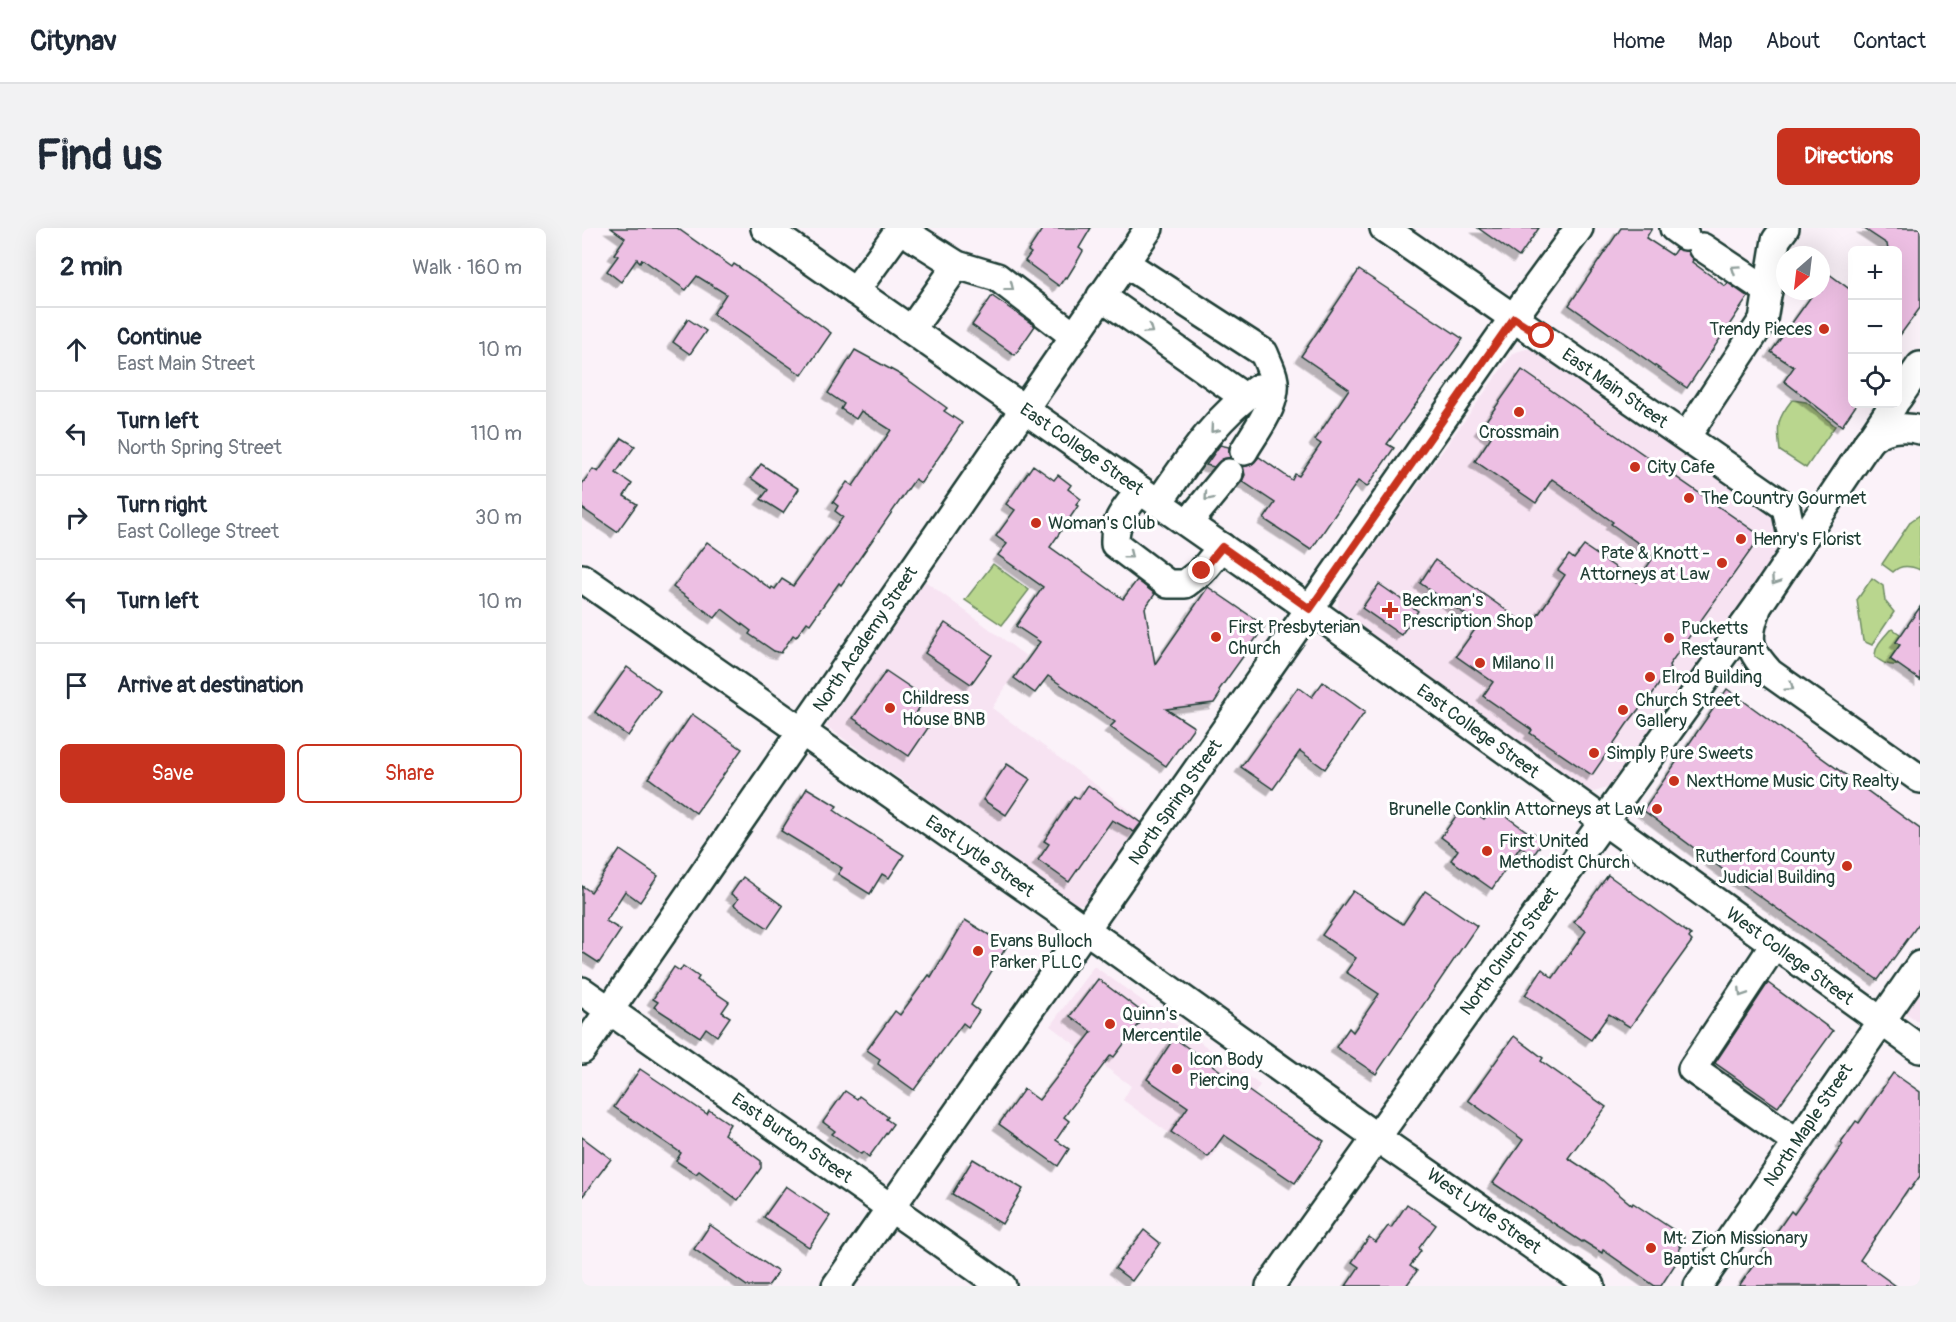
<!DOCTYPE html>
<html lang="en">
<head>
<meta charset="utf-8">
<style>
  body { margin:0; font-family:Pangolin,sans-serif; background:#f2f2f3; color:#1f2937 }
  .controls { position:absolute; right:18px; top:18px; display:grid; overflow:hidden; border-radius:9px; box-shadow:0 6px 24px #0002 }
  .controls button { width:54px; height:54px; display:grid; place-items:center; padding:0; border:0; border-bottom:2px solid #e0e1e3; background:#fff; color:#1f2937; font:30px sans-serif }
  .compass { position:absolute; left:1194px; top:18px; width:54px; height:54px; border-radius:50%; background:#fff; box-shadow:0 6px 24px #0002; rotate:208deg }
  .stop { position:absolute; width:18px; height:18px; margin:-14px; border:4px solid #c8321e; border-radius:50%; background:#fff }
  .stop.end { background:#c8321e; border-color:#fff; box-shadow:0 2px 6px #0008 }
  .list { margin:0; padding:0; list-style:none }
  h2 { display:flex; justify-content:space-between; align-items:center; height:78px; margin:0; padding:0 24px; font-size:26px }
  h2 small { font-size:20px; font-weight:400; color:#747a83 }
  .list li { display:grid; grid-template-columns:39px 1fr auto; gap:18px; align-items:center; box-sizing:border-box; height:84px; padding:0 24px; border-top:2px solid #e0e1e3 }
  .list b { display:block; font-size:22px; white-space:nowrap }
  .list p { margin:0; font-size:20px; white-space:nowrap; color:#747a83 }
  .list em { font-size:20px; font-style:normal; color:#747a83 }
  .actions { display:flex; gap:12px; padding:18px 24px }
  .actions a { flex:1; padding:14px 0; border:2px solid #c8321e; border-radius:9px; text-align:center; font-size:21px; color:#c8321e }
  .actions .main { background:#c8321e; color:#fff }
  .icon { flex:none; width:33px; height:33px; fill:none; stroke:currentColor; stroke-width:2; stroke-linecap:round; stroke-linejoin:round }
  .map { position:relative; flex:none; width:1338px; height:1058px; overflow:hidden; border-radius:9px }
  header { display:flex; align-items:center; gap:36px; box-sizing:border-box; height:84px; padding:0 30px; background:#fff; border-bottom:2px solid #e0e1e3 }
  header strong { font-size:28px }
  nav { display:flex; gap:33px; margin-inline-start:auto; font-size:21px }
  .intro { display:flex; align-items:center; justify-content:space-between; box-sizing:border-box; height:144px; padding:0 36px }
  h1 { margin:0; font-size:42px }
  .button { padding:15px 27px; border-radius:9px; background:#c8321e; color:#fff; font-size:21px; font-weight:700 }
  main { display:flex; gap:36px; padding:0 36px }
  aside { flex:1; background:#fff; border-radius:9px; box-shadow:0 6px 24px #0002 }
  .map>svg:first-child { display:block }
  .built { fill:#f7e3f2 }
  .green { fill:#b9d68e; stroke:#6c8a61; stroke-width:1.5 }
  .building { fill:#edbfe3; stroke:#1f3d34; stroke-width:1.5; filter:url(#shadow) }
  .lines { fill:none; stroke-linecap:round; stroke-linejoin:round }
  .minor-casing { stroke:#1f3d34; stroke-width:32 }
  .minor { stroke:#fff; stroke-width:27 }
  .oneway { stroke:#8f9e9a }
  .route { stroke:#c8321e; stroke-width:8 }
  .poi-dot { fill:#c8321e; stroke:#fff; stroke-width:2 }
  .labels { text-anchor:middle; stroke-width:6; stroke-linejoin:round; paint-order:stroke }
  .poi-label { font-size:18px; fill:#1f3d34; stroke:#fff; text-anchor:start }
  .street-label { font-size:18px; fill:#1f3d34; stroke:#fff }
</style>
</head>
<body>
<header>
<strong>Citynav</strong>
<nav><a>Home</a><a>Map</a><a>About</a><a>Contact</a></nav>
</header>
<div class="intro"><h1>Find us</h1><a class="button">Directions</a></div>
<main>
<aside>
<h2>2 min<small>Walk · 160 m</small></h2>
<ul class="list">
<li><svg class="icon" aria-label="ahead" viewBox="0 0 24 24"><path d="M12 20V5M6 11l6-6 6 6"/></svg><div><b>Continue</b><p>East Main Street</p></div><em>10 m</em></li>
<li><svg class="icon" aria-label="left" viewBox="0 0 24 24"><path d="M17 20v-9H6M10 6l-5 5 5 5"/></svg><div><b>Turn left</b><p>North Spring Street</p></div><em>110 m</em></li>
<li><svg class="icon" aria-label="right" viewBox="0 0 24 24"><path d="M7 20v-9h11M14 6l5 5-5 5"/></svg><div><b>Turn right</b><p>East College Street</p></div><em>30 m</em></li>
<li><svg class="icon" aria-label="left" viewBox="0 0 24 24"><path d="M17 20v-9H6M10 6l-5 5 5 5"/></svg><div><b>Turn left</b></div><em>10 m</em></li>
<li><svg class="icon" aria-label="arrive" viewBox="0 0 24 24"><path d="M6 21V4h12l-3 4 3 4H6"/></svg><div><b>Arrive at destination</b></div></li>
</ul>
<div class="actions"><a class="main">Save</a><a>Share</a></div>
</aside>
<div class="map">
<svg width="1338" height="1058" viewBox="0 0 1338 1058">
  <defs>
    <filter id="shadow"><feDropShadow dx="-5.5" dy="5.5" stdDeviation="0" flood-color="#0004"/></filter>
  </defs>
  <rect width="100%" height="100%" fill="#fbf2f9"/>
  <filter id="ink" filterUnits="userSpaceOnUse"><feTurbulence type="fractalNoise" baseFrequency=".0167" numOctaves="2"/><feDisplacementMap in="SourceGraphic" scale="12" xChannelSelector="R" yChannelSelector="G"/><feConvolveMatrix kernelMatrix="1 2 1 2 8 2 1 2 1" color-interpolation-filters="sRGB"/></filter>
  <g filter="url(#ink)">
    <g class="built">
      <polygon points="944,121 955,121 1172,269 1195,294 1199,321 1133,418 1041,546 1028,559 1012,564 1002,561 762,388 756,380 757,367 931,125"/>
      <polygon points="343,353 444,428 410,480 553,586 559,593 506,676 492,676 244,498"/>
      <polygon points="512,738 678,857 627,934 541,872 549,858 468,798"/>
      <polygon points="1338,759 1338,795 1321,783"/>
    </g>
    <g class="green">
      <path d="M1210 172 1224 174 1253 198 1224 240 1198 223C1195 198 1194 192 1210 172Z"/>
      <path d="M1338 287V342C1329 338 1319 336 1311 344L1300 336 1329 293Z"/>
      <polygon points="411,336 447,362 420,397 383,372"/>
      <polygon points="1290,350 1301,358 1303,373 1312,384 1290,417 1281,413 1275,372"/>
      <path d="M1311 401 1319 407 1314 414 1318 417 1308 431 1316 437C1306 438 1301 435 1293 429 1293 417 1301 410 1308 402Z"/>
    </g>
    <g class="building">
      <polygon points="29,0 95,0 150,39 152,36 181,55 249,105 220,147 131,86 144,66 115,48 104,62 60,31 58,34 55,31 39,54 25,43 36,28 32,26 43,10"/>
      <polygon points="461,0 509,0 497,20 501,23 496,32 485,50 483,49 477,58 443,33 449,25 446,23"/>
      <polygon points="896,0 957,0 937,29"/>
      <polygon points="1039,0 1070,0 1064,10 1090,27 1094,21 1105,23 1111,32 1110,34 1143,58 1146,55 1166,69 1105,160 987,77"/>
      <polygon points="1281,0 1338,0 1338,80 1316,110 1316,22 1306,22 1305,16"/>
      <polygon points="1239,40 1270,63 1270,176 1275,176 1260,198 1202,153 1212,139 1189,124 1233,63 1239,63"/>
      <polygon points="777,42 881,111 805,216 812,220 785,259 776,253 729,322 682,291 693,275 660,253 663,247 661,239 670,236 677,229 710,252 713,246 717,248 739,216 733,212 767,161 719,128"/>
      <polygon points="410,68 453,98 433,127 390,97"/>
      <polygon points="106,91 124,103 108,126 91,114"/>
      <polygon points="273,122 319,147 365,180 362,183 380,195 339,255 333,251 259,357 257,355 228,396 225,394 214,409 211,407 199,425 192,423 167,406 169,403 140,381 133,390 91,359 125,314 189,361 190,359 193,361 200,351 211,358 261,289 253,283 256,278 251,274 265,254 271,258 309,202 279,183 274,191 259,181 262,176 246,165"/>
      <polygon points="940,142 1179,308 1087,437 1088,440 1069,468 1068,467 1045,496 1010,547 948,505 950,502 901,468 911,454 874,428 897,396 838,355 853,332 948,399 983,347 976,342 987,327 992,331 1002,318 1055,354 1073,327 1029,296 1031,294 970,251 954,275 893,233 909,209 898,201"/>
      <polygon points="40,210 53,218 34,245 50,256 42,268 55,276 35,304 0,280 0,256 11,241 16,244"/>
      <polygon points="638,217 647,219 648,230 641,231 632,239 624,237"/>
      <polygon points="179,236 217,261 201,285 179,271 186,262 169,250"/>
      <polygon points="451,237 472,252 476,247 489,257 486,261 499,271 494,277 496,278 468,319 541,371 555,352 573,366 563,380 573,436 626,359 683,398 637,462 638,466 632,475 584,481 612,499 584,538 528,499 533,494 466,448 453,465 432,450 458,414 434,398 461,359 416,327 425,316 414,308 433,282 424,276"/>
      <polygon points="797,356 836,383 819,407 780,380"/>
      <polygon points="1338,379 1338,452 1308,431 1318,417 1314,414"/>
      <polygon points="363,395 410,427 389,456 343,425"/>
      <polygon points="45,439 78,463 46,508 13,484"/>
      <polygon points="304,443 344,470 331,489 346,500 327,528 271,490"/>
      <polygon points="741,454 783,484 743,541 718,523 691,561 659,539 716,459 730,469"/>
      <polygon points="1145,461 1338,601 1338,694 1296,752 1163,658 1061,582"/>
      <polygon points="110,486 160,521 114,585 67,550"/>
      <polygon points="425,536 448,551 424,587 401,572"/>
      <polygon points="506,557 559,595 552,604 530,592 487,654 456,632 467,616 462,613 492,568 497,571"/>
      <polygon points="225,560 255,578 252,582 262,589 322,627 307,650 300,646 288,666 256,646 260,640 199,603"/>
      <polygon points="882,577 902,591 911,579 946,604 950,604 962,612 951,628 938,619 910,661 869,632 876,622 859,609"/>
      <polygon points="38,622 76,648 58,674 43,663 24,693 39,702 17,735 0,724 0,658 9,664"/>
      <polygon points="1026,647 1109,707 1107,710 1110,713 1048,799 1027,786 1009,812 943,767 960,741 971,750 1004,703 992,694"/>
      <polygon points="161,649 201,678 186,700 152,677 156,671 149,666"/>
      <polygon points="771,663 821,696 843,663 895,698 794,846 754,819 767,800 771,804 797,766 764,744 774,730 740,707"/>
      <polygon points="383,692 425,718 389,777 397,783 386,799 381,795 332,862 296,836 298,831 285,822 313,783 318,787 347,747 349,749"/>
      <polygon points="101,738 117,749 115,752 147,774 140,784 148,789 135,808 124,800 118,809 72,779 76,774 71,771 92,739 98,743"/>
      <polygon points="516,751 564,787 532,829 529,827 482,889 487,893 474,912 487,921 476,938 417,896 442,861 457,872 510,804 488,788"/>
      <polygon points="1186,755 1251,803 1196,879 1133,835"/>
      <polygon points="932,808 961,830 959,833 1024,879 986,930 1020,952 1050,977 1051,975 1102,1009 1097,1018 1099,1019 1091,1033 1094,1035 1079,1058 1073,1058 1021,1022 1020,1025 1001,1013 1000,1014 911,955 941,912 886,872"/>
      <polygon points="592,810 695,883 742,913 713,955 642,907 626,929 589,904 606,879 565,851"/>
      <polygon points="58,841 125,886 127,882 148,896 142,906 179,933 179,940 156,972 117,943 114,946 94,933 99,925 32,879"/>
      <polygon points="1311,845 1338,864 1338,948 1328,962 1326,961 1278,1032 1314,1058 1157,1058 1209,983 1212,986 1261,916 1259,914 1274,893 1277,895"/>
      <polygon points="263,863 275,871 277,868 306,889 304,891 311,896 287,929 281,924 279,926 250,906 253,903 241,894"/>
      <polygon points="0,909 29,931 0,969"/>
      <polygon points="391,931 441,961 420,996 370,966"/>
      <polygon points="204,958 248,988 227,1019 182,989"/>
      <polygon points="825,976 854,997 837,1020 839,1023 828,1038 835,1043 824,1058 764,1058 777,1039 770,1034 787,1009 794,1014 806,998 809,1000"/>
      <polygon points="128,997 196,1044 186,1058 165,1058 112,1021"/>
      <polygon points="562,1002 578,1015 550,1053 533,1040"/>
    </g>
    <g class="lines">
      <defs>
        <g id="minor">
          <polyline points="183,0 728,381 1338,821"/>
          <polyline points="802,0 1204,279 1213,323"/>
          <polyline points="1092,0 1103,8"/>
          <polyline points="1120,19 1186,63"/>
          <path d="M543 35 682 125C685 133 689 140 691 148 698 174 674 202 662 223"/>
          <polyline points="273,63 318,1 375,37 415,49 492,108"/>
          <polyline points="519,68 662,169"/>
          <polyline points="329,102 375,37"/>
          <polyline points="1316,170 1338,138"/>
          <polyline points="1104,209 1181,92 1194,12 1203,0"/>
          <path d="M1286 214C1299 200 1321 197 1338 202"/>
          <path d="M558 262C544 281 532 291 533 316L586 356H603L620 343 640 319"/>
          <path d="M577 274C605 234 634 188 676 160"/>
          <polyline points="606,295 647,245"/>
          <polyline points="0,350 524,716 794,909 1009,1058"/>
          <path d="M1174 384C1163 413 1168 423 1188 445L1338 551"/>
          <polyline points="1192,717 1110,841 1215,914"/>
          <polyline points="0,763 420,1058"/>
          <polyline points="0,822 567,0"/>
          <polyline points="254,1058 932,89 997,0"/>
          <polyline points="688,1058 1176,378 1312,176"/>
          <polyline points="1116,1058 1338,737"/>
        </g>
      </defs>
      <use href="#minor" class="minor-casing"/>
      <use href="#minor" class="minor"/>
    </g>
    <defs><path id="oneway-chevron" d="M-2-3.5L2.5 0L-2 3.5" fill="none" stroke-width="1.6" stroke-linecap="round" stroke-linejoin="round" transform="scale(1.5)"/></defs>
    <g class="oneway">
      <use href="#oneway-chevron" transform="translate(1153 41) rotate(-146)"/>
      <use href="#oneway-chevron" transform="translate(428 59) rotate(38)"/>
      <use href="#oneway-chevron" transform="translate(567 102) rotate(35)"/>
      <use href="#oneway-chevron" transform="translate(632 201) rotate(131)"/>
      <use href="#oneway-chevron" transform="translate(626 269) rotate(131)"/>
      <use href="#oneway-chevron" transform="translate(547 327) rotate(38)"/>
      <use href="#oneway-chevron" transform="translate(1193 353) rotate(124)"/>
      <use href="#oneway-chevron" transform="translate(1208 459) rotate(35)"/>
      <use href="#oneway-chevron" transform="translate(1160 765) rotate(123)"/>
    </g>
  </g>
  <g class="lines" filter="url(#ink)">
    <polyline class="route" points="620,343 640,319 728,381 932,90 960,108"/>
  </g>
  <g class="poi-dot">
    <circle cx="1242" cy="101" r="6"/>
    <circle cx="937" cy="184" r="6"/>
    <circle cx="1053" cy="239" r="6"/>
    <circle cx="1107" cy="270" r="6"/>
    <circle cx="454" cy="295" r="6"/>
    <circle cx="1159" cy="311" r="6"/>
    <circle cx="1140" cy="335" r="6"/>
    <path d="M805 373h6v6h6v6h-6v6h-6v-6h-6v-6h6z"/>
    <circle cx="634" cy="409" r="6"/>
    <circle cx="1087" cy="410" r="6"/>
    <circle cx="898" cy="435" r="6"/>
    <circle cx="1068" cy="449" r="6"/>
    <circle cx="308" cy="480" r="6"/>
    <circle cx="1041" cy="482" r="6"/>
    <circle cx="1012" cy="525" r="6"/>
    <circle cx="1092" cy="553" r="6"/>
    <circle cx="1075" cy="581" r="6"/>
    <circle cx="905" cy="623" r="6"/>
    <circle cx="1265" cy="638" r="6"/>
    <circle cx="396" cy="723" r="6"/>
    <circle cx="528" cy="796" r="6"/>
    <circle cx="595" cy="841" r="6"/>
    <circle cx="1069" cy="1020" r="6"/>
  </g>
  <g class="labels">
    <g class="poi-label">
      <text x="1230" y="107" text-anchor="end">Trendy Pieces</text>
      <text x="937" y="210" text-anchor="middle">Crossmain</text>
      <text x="1065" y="245">City Cafe</text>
      <text x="1119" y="276">The Country Gourmet</text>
      <text x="466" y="301">Woman's Club</text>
      <text x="1171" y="317">Henry's Florist</text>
      <text x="1128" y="331" text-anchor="end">Pate &amp; Knott -<tspan x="1128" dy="21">Attorneys at Law</tspan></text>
      <text x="820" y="378">Beckman's<tspan x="820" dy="21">Prescription Shop</tspan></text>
      <text x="646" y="405">First Presbyterian<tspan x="646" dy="21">Church</tspan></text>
      <text x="1099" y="406">Pucketts<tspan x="1099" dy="21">Restaurant</tspan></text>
      <text x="910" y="441">Milano II</text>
      <text x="1080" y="455">Elrod Building</text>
      <text x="320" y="476">Childress<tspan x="320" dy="21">House BNB</tspan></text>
      <text x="1053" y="478">Church Street<tspan x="1053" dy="21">Gallery</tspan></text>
      <text x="1024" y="531">Simply Pure Sweets</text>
      <text x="1104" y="559">NextHome Music City Realty</text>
      <text x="1063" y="587" text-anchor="end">Brunelle Conklin Attorneys at Law</text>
      <text x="917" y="619">First United<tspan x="917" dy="21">Methodist Church</tspan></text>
      <text x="1253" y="634" text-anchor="end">Rutherford County<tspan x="1253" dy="21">Judicial Building</tspan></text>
      <text x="408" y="719">Evans Bulloch<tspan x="408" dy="21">Parker PLLC</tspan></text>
      <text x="540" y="792">Quinn's<tspan x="540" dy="21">Mercentile</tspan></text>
      <text x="607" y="837">Icon Body<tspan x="607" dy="21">Piercing</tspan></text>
      <text x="1081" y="1016">Mt. Zion Missionary<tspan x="1081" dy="21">Baptist Church</tspan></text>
    </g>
    <g class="street-label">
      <text transform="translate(1033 160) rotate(35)" y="6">East Main Street</text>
      <text transform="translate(500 221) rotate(35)" y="6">East College Street</text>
      <text transform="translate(283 411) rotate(-56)" y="6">North Academy Street</text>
      <text transform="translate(896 503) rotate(36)" y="6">East College Street</text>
      <text transform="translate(593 574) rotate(-55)" y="6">North Spring Street</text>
      <text transform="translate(398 628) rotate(35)" y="6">East Lytle Street</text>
      <text transform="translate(927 723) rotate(-54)" y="6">North Church Street</text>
      <text transform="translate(1208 728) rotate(36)" y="6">West College Street</text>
      <text transform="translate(1226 897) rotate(-56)" y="6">North Maple Street</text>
      <text transform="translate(210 910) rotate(35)" y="6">East Burton Street</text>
      <text transform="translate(902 983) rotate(35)" y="6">West Lytle Street</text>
    </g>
  </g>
</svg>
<div class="controls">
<button>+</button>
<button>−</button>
<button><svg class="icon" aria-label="locate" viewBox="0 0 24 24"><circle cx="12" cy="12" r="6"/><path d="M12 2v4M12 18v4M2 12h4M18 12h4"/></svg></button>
</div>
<svg class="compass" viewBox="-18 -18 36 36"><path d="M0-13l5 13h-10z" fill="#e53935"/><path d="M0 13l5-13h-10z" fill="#747a83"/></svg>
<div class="stop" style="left:960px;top:108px"></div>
<div class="stop end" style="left:620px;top:343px"></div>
</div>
</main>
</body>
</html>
